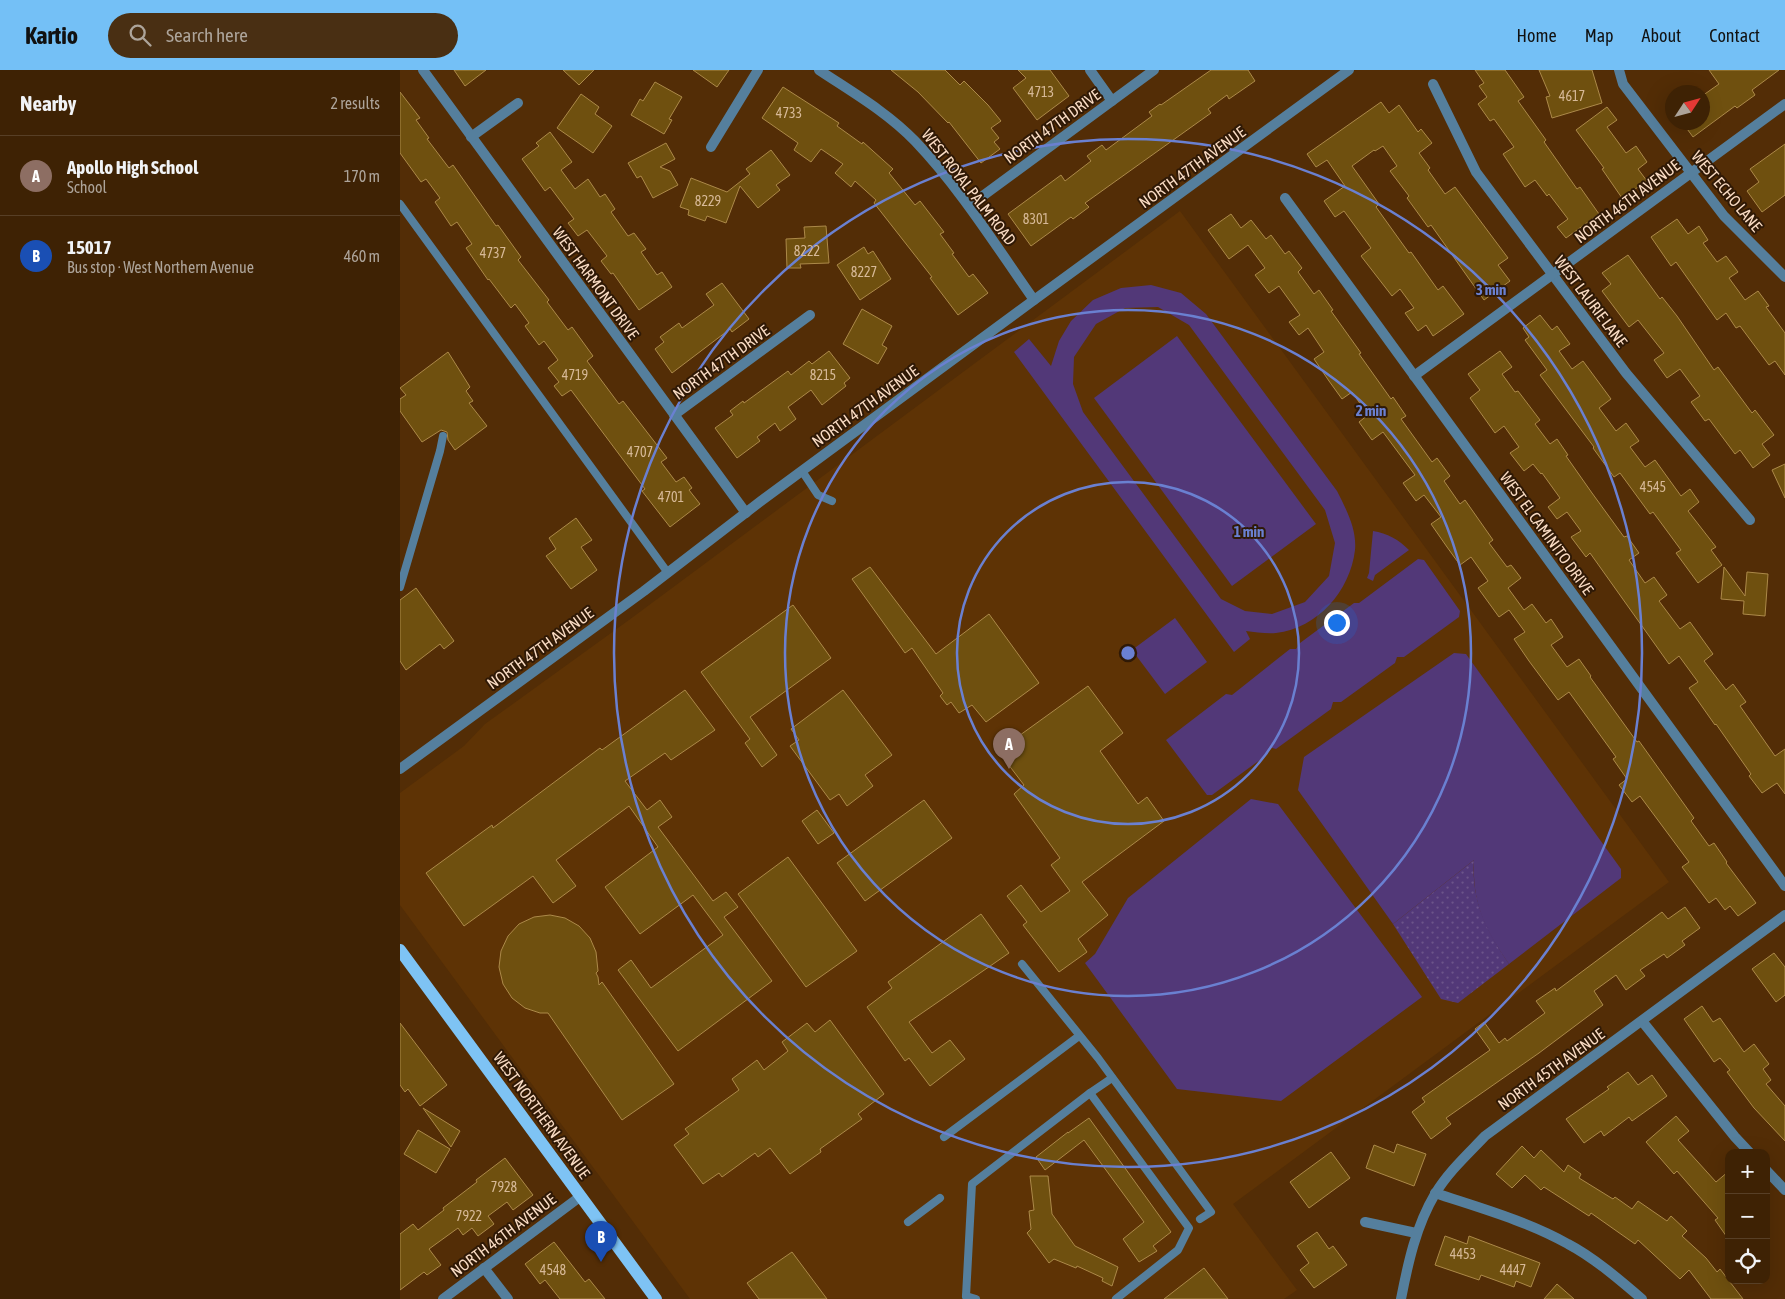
<!DOCTYPE html>
<html lang="en">
<head>
<meta charset="utf-8">
<style>
  body { margin:0; font-family:"Asap Condensed",sans-serif; background:#492f13; color:#f1f3f6 }
  .controls { position:absolute; right:15px; bottom:15px; display:grid; overflow:hidden; border-radius:10px; box-shadow:0 5px 20px #0002 }
  .controls button { width:45px; height:45px; display:grid; place-items:center; padding:0; border:0; border-bottom:1px solid #573f26; background:#3e2204; color:#f1f3f6; font:25px sans-serif }
  .compass { position:absolute; left:1265px; top:15px; width:45px; height:45px; border-radius:50%; background:#3e2204; box-shadow:0 5px 20px #0002; rotate:54deg }
  .you { position:absolute; left:936px; top:552px; width:18px; height:18px; margin:-12px; border:4px solid #fff; border-radius:50%; background:#1a73e8; box-shadow:0 0 0 8px #1a73e833 }
  .badge { display:grid; place-items:center; width:32px; height:32px; border-radius:50%; background:#74c0f6; color:#fff; font-size:16px; font-weight:700 }
  .pin { position:absolute; translate:-50% -41px; filter:drop-shadow(0 1px 2px #0008) }
  .pin::after { content:''; position:absolute; top:26px; width:18px; height:15px; background:inherit; clip-path:polygon(0 0,100% 0,50% 100%) }
  .list { margin:0; padding:0; list-style:none }
  h2 { display:flex; justify-content:space-between; align-items:center; height:65px; margin:0; padding:0 20px; font-size:21px }
  h2 small { font-size:16px; font-weight:400; color:#ada49a }
  .list li { display:grid; grid-template-columns:32px 1fr auto; gap:15px; align-items:center; box-sizing:border-box; height:80px; padding:0 20px; border-top:1px solid #573f26 }
  .list b { display:block; font-size:19px; white-space:nowrap }
  .list p { margin:0; font-size:16px; white-space:nowrap; color:#ada49a }
  .list em { font-size:16px; font-style:normal; color:#ada49a }
  .icon { flex:none; width:28px; height:28px; fill:none; stroke:currentColor; stroke-width:2; stroke-linecap:round; stroke-linejoin:round }
  .map { position:relative; flex:none; width:1385px; height:1229px; overflow:hidden }
  header { display:flex; align-items:center; gap:30px; box-sizing:border-box; height:70px; padding:0 25px; background:#74c0f6; color:#111 }
  header strong { font-size:24px }
  nav { display:flex; gap:28px; margin-inline-start:auto; font-size:18px }
  .search { width:350px; height:45px; background:#492f13; display:flex; align-items:center; gap:12px; box-sizing:border-box; padding:0 18px; border-radius:28px; color:#ada49a; font-size:19px }
  main { display:flex }
  aside { flex:1; background:#3e2204 }
  .map>svg:first-child { display:block }
  .built { fill:#5e3305 }
  .grass { fill:url(#grass-dots) }
  .garden { fill:#523878; fill-rule:evenodd }
  .building { fill:#6f500f; stroke:#ac8949 }
  .lines { fill:none; stroke-linecap:round; stroke-linejoin:round }
  .service { stroke:#557f9d; stroke-width:8 }
  .minor { stroke:#557f9d; stroke-width:10 }
  .tertiary { stroke:#557f9d; stroke-width:10 }
  .primary { stroke:#7ec3f4; stroke-width:12 }
  .ring { fill:none; stroke:#6a80d1; stroke-width:2.5 }
  .labels { text-anchor:middle; stroke-width:4; stroke-linejoin:round; paint-order:stroke }
  .number-label { font-size:14px; fill:#d7b997 }
  .street-label { font-size:16px; fill:#fadcc4; stroke:#2f1906 }
  .centre { fill:#6a80d1; stroke:#2f1906; stroke-width:2.5 }
  .ring-label { font-size:15px; text-anchor:middle; font-weight:bold; fill:#6a80d1; stroke:#2f1906; stroke-width:4; stroke-linejoin:round; paint-order:stroke }
</style>
</head>
<body>
<header>
<strong>Kartio</strong>
<div class="search"><svg class="icon" aria-label="search" viewBox="0 0 24 24"><circle cx="10" cy="10" r="6"/><path d="M15 15l6 6"/></svg>Search here</div>
<nav><a>Home</a><a>Map</a><a>About</a><a>Contact</a></nav>
</header>
<main>
<aside>
<h2>Nearby<small>2 results</small></h2>
<ul class="list">
<li><span class="badge" style="background:#8d6e63">A</span><div><b>Apollo High School</b><p>School</p></div><em>170 m</em></li>
<li><span class="badge" style="background:#1a4fb4">B</span><div><b>15017</b><p>Bus stop · West Northern Avenue</p></div><em>460 m</em></li>
</ul>
</aside>
<div class="map">
<svg width="1385" height="1229" viewBox="0 0 1385 1229">
  <defs>
    <pattern id="grass-dots" width="8" height="8" patternUnits="userSpaceOnUse" patternTransform="scale(1.25)"><rect width="8" height="8" fill="#523878"/><path d="M2 2h.1M6 6h.1" fill="none" stroke="#6c548a" stroke-width="1.8" stroke-linecap="round"/></pattern>
  </defs>
  <rect width="100%" height="100%" fill="#532d06"/>
  <polygon class="built" points="780,141 1269,812 833,1134 897,1220 884,1229 290,1229 0,835 0,723 64,676 85,654 229,550"/>
  <path class="grass" d="M1074 790C1071 831 1087 861 1109 894L1058 933 1041 929 993 854Z"/>
  <g class="garden">
    <path d="M751 215 781 223 806 244 937 421C946 439 957 459 955 480 950 521 918 558 876 563 867 564 855 562 846 561L850 569 834 582 614 282 629 269 651 296 659 271 671 251 693 230 721 218ZM758 237 789 255 925 440 935 473 929 506 905 532 872 544 845 541 821 529 683 342 673 314 674 287 696 254 725 238Z"/>
    <polygon points="777,266 916,454 832,516 694,328"/>
    <path d="M973 461C987 463 999 470 1009 480L975 505 973 511 967 508 969 503Z"/>
    <polygon points="1018,489 1024,490 1060,541 1059,547 1004,587 997,587 995,593 941,632 933,632 931,639 876,679 869,677 868,684 812,725 807,725 766,670 826,624 832,625 890,579 896,579 900,573 954,533 959,533"/>
    <polygon points="775,548 807,592 765,624 732,580"/>
    <path d="M1054 583 1066 584 1221 799V808L1109 894C1085 859 1072 834 1074 790L993 854 898 720 904 687Z"/>
    <polygon points="851,729 878,734 1022,927 881,1031 777,1019 685,893 695,884 728,828"/>
  </g>
  <g class="building">
    <polygon points="54,0 86,0 65,16"/>
    <polygon points="163,0 194,0 179,15"/>
    <polygon points="293,0 329,0 317,17"/>
    <polygon points="491,0 545,0 560,15 564,11 588,35 601,51 591,58 599,68 594,72 600,79 581,93 549,52 548,53 518,22"/>
    <polygon points="618,0 650,0 669,26 637,50 613,18 626,8"/>
    <polygon points="811,0 848,0 855,11 829,29 827,25 808,39 811,43 685,133 689,137 673,149 671,147 631,176 608,144 661,105 665,111 691,91 687,86 702,75 706,80 752,46 749,42 760,34 761,35"/>
    <polygon points="1075,0 1105,0 1124,27 1118,31 1146,70 1144,72 1177,119 1180,117 1199,144 1166,168 1157,157 1168,149 1149,124 1147,126 1135,110 1125,117 1103,84 1114,77 1094,49 1090,51 1078,34 1087,27 1079,16 1084,13"/>
    <polygon points="1139,0 1192,0 1202,33 1152,48 1146,27 1150,26"/>
    <polygon points="1309,0 1379,0 1352,20 1355,25 1337,38 1335,36 1293,67 1282,52 1302,52 1302,26 1319,14"/>
    <polygon points="255,12 282,27 269,49 272,50 264,64 231,45 240,29 243,31"/>
    <polygon points="383,17 439,53 437,56 462,74 463,72 493,99 489,103 515,135 520,131 544,162 540,164 554,183 552,184 569,207 573,204 588,223 558,245 530,208 532,207 474,133 476,130 455,111 451,117 435,103 443,94 421,79 411,92 394,80 398,73 362,48"/>
    <polygon points="0,22 20,48 16,50 29,68 27,69 49,98 53,95 96,156 98,155 121,187 118,190 149,230 147,232 168,260 172,257 193,286 187,291 219,334 223,331 267,388 261,392 276,412 284,407 292,418 289,420 300,434 270,457 242,421 245,419 171,320 162,326 154,316 159,312 148,298 158,290 144,271 139,275 125,256 129,253 115,234 111,238 89,209 88,210 66,178 72,174 57,152 51,156 35,132 40,128 26,109 21,112 0,83"/>
    <polygon points="181,24 199,37 195,44 212,56 193,83 157,58"/>
    <polygon points="981,32 989,43 999,35 1018,62 1021,59 1032,73 1019,83 1030,98 1028,100 1045,124 1055,117 1108,188 1098,195 1110,211 1084,230 1031,155 1028,157 1007,128 1009,126 990,101 997,96 983,76 975,81 974,80 952,96 979,134 976,137 1009,183 1011,182 1038,220 1043,216 1064,244 1033,266 1026,255 1018,261 1005,243 1014,238 1000,219 992,226 961,186 971,178 944,141 935,147 924,131 945,116 927,90 916,97 907,84"/>
    <polygon points="1207,37 1217,50 1207,57 1226,83 1236,76 1247,92 1238,99 1247,111 1222,128 1202,99 1204,98 1176,60"/>
    <polygon points="150,62 172,92 161,100 175,119 188,109 200,127 205,124 215,139 211,142 228,166 234,163 246,179 241,182 257,205 262,202 272,217 239,240 213,203 211,204 201,191 207,186 187,160 178,166 168,153 174,149 150,117 145,121 122,89 139,76 136,73"/>
    <polygon points="266,73 275,89 260,97 270,101 278,115 253,128 241,106 237,108 228,93"/>
    <polygon points="1385,74 1385,125 1362,142 1347,121 1359,112 1350,99"/>
    <polygon points="371,80 390,105 376,115 380,120 358,138 340,116 326,153 307,146 305,151 288,145 289,140 280,137 291,108 327,122 350,104 346,99"/>
    <polygon points="831,144 841,158 851,150 866,169 871,165 885,184 889,181 902,198 898,202 914,224 919,220 933,240 931,241 961,283 959,284 991,329 993,327 1006,346 1001,349 1032,392 1037,388 1050,406 1044,411 1060,434 1065,430 1093,470 1089,473 1107,497 1111,495 1121,508 1108,518 1124,540 1132,534 1146,553 1151,549 1163,567 1151,575 1167,597 1179,589 1191,606 1190,607 1237,672 1239,671 1294,748 1291,751 1309,776 1314,773 1327,792 1326,793 1356,833 1338,846 1330,836 1325,840 1316,828 1309,833 1282,797 1289,792 1240,726 1232,732 1219,715 1227,709 1213,689 1216,687 1169,622 1158,630 1129,591 1114,569 1125,562 1109,540 1099,547 1078,518 1088,511 1071,487 1060,495 1047,477 1031,454 1041,447 1024,425 1016,431 1003,413 1015,405 983,362 972,370 959,352 968,345 952,322 942,329 929,311 914,289 924,282 908,258 899,265 889,252 900,245 879,216 869,223 855,205 865,198 848,175 829,189 808,160"/>
    <polygon points="1277,149 1288,164 1299,156 1308,170 1303,173 1317,192 1326,186 1338,202 1329,208 1345,230 1358,221 1369,236 1366,237 1385,263 1385,305 1375,291 1369,295 1340,256 1336,258 1326,243 1317,250 1276,192 1271,196 1251,167"/>
    <polygon points="426,156 429,193 400,194 401,198 387,198 386,169 405,168 404,157"/>
    <polygon points="464,177 468,184 473,181 491,209 460,230 437,195"/>
    <polygon points="1228,185 1260,229 1262,227 1277,246 1314,300 1318,297 1352,343 1355,340 1374,365 1362,374 1370,385 1353,398 1340,380 1335,384 1309,349 1305,351 1291,332 1300,326 1280,299 1267,308 1254,290 1264,283 1238,250 1229,257 1202,221 1211,214 1202,203"/>
    <polygon points="322,213 349,249 332,262 330,259 272,303 255,279 264,272 260,267 279,253 282,258 314,235 306,224"/>
    <polygon points="462,239 492,256 482,275 487,278 478,294 443,274"/>
    <polygon points="1140,245 1152,260 1157,256 1170,274 1159,281 1172,299 1183,291 1211,329 1199,338 1216,361 1226,353 1239,371 1230,377 1245,397 1255,390 1281,426 1290,419 1299,432 1288,441 1316,477 1311,480 1322,495 1298,513 1276,483 1281,480 1253,442 1250,444 1220,403 1214,407 1193,378 1194,377 1140,305 1147,300 1125,270 1129,267 1123,258"/>
    <polygon points="429,281 450,308 444,313 446,316 422,335 411,320 388,337 396,349 380,361 375,353 357,367 360,371 337,388 315,358 333,345 330,341 343,331 344,333 388,301 391,305 409,291 412,294"/>
    <polygon points="1100,281 1112,297 1102,304 1115,322 1118,321 1140,350 1135,354 1150,374 1157,369 1168,385 1166,386 1192,423 1224,467 1227,466 1239,483 1229,490 1245,513 1254,507 1267,525 1259,531 1280,559 1290,552 1313,584 1304,591 1326,620 1333,614 1346,632 1340,636 1375,686 1385,679 1385,724 1377,713 1362,723 1349,706 1351,704 1316,654 1315,655 1289,618 1298,612 1279,586 1269,594 1190,483 1186,487 1171,467 1181,461 1167,442 1157,449 1148,437 1160,428 1142,403 1141,404 1133,394 1124,401 1110,383 1119,377 1104,356 1095,363 1070,328 1080,320 1068,304"/>
    <polygon points="48,282 70,317 66,321 73,331 69,333 87,356 55,380 48,370 47,362 41,360 22,372 0,341 0,329 6,325 0,318"/>
    <polygon points="1385,394 1385,428 1372,400"/>
    <polygon points="176,448 192,470 181,477 197,500 171,519 146,486 156,479 149,468"/>
    <polygon points="470,497 536,584 589,544 639,613 586,652 572,635 559,643 551,632 547,635 540,626 543,623 512,578 505,583 452,509"/>
    <polygon points="1324,497 1345,526 1347,502 1368,504 1365,546 1343,544 1344,531 1321,529"/>
    <polygon points="16,518 54,571 44,579 40,574 6,600 0,591 0,530"/>
    <polygon points="393,535 431,588 350,647 377,685 362,697 345,673 350,669 301,602"/>
    <polygon points="688,616 723,663 700,681 738,734 747,727 764,751 682,812 708,845 678,869 687,882 659,902 623,855 627,852 607,826 621,815 641,842 670,821 651,795 660,788 614,724 624,715 598,681"/>
    <polygon points="285,620 315,660 271,690 265,683 225,711 247,740 260,730 272,747 258,757 313,831 326,822 338,837 324,847 372,911 278,981 218,900 231,890 251,918 323,865 293,825 240,864 205,817 258,777 229,736 156,790 176,816 153,833 133,806 64,856 26,803 92,755 93,758 200,678 202,680"/>
    <polygon points="443,620 492,685 465,705 473,716 447,736 439,724 430,730 390,676 399,670 391,659"/>
    <polygon points="524,730 552,768 465,831 437,793"/>
    <polygon points="417,740 434,763 418,774 402,751"/>
    <polygon points="388,787 457,881 406,917 338,824"/>
    <polygon points="1285,837 1300,858 1282,871 1285,875 1267,888 1264,884 1240,900 1245,906 1226,920 1216,905 1194,921 1203,935 1139,983 1046,1048 1051,1054 1031,1069 1012,1042 1025,1032 1022,1028 1090,980 1075,959 1084,952 1099,973 1105,968 1107,971 1145,943 1136,931 1155,918 1156,921 1262,842 1268,849"/>
    <polygon points="581,844 609,883 509,952 532,983 550,970 565,989 530,1016 509,988 505,991 467,937 492,918 488,912"/>
    <polygon points="150,845 165,848 179,856 190,868 196,882 198,901 196,903 198,907 199,915 202,912 274,1014 222,1050 148,943 140,943 125,938 112,928 103,914 99,897 101,881 108,866 119,854 134,847"/>
    <polygon points="1374,883 1385,897 1385,925 1376,932 1352,899"/>
    <polygon points="1302,936 1313,952 1320,948 1344,982 1354,974 1369,994 1363,999 1371,1010 1366,1014 1385,1036 1385,1071 1354,1038 1327,1002 1330,1000 1320,988 1314,992 1284,949"/>
    <polygon points="430,950 484,1024 458,1044 462,1049 420,1079 421,1082 390,1104 370,1078 358,1087 355,1083 322,1107 319,1103 303,1114 274,1075 289,1064 285,1059 339,1020 332,1009 357,990 364,1000 388,981 382,972 407,953 415,962"/>
    <polygon points="0,953 47,1015 20,1036 8,1019 5,1022 0,1015"/>
    <polygon points="1228,1002 1238,1015 1252,1005 1267,1026 1232,1051 1229,1047 1204,1066 1201,1061 1184,1073 1166,1049 1209,1019 1207,1017"/>
    <polygon points="23,1038 60,1061 51,1077"/>
    <polygon points="1276,1046 1289,1061 1278,1070 1316,1112 1329,1101 1329,1170 1315,1150 1318,1148 1277,1101 1274,1104 1246,1072"/>
    <polygon points="689,1048 771,1162 753,1176 757,1181 739,1192 723,1169 744,1152 684,1070 645,1100 636,1087 668,1062 668,1063"/>
    <polygon points="18,1060 50,1079 36,1103 4,1084"/>
    <polygon points="997,1074 1026,1084 1014,1116 966,1098 974,1075 994,1083"/>
    <polygon points="1122,1076 1134,1088 1141,1080 1164,1102 1168,1095 1181,1104 1179,1108 1213,1129 1215,1127 1232,1139 1238,1131 1267,1151 1271,1146 1287,1161 1282,1166 1306,1188 1317,1202 1320,1199 1343,1229 1311,1229 1289,1200 1280,1209 1238,1170 1235,1174 1191,1143 1189,1146 1144,1117 1141,1120 1125,1105 1112,1118 1096,1104"/>
    <polygon points="931,1082 950,1108 909,1138 890,1112"/>
    <polygon points="105,1088 133,1125 113,1140 107,1132 88,1146 94,1154 78,1166 72,1158 63,1165 58,1158 29,1179 41,1195 27,1205 24,1202 0,1220 0,1164 13,1154 18,1160 44,1140 43,1138 77,1112 76,1110"/>
    <polygon points="630,1106 648,1106 652,1144 675,1176 718,1197 712,1216 702,1211 703,1208 677,1196 676,1198 654,1189 649,1193 627,1163 631,1159 629,1141 634,1140"/>
    <polygon points="917,1162 929,1179 933,1176 947,1195 914,1218 900,1200 909,1193 897,1176"/>
    <polygon points="1045,1166 1067,1174 1069,1166 1140,1193 1131,1217 1116,1211 1114,1217 1081,1205 1079,1210 1035,1195"/>
    <polygon points="154,1172 185,1212 189,1209 205,1229 160,1229 145,1210 140,1214 125,1194"/>
    <polygon points="392,1182 427,1229 359,1229 347,1213"/>
    <polygon points="804,1198 828,1229 764,1229"/>
    <polygon points="1157,1214 1174,1229 1144,1229"/>
  </g>
  <g class="lines">
    <g class="service">
      <polyline points="0,134 268,503"/>
      <polyline points="402,401 418,425 432,431"/>
      <polyline points="0,517 40,381 43,366"/>
      <polyline points="622,894 698,988 811,1142 800,1149"/>
      <polyline points="690,1023 712,1008"/>
      <polyline points="544,1067 679,966"/>
      <polyline points="508,1152 540,1128"/>
      <polyline points="566,1226 572,1114 690,1023 789,1158 778,1180 716,1229"/>
      <polyline points="566,1226 576,1229"/>
    </g>
    <g class="minor">
      <polyline points="23,0 346,443"/>
      <path d="M419 0C452 22 487 42 515 71 560 118 596 176 634 230"/>
      <polyline points="690,0 712,31"/>
      <polyline points="1219,0 1223,14 1324,146 1385,207"/>
      <polyline points="1033,14 1076,102 1226,303 1350,450"/>
      <polyline points="71,67 118,33"/>
      <polyline points="311,77 358,0"/>
      <polyline points="885,128 1385,816"/>
      <polyline points="569,136 754,0"/>
      <polyline points="1014,306 1385,34"/>
      <polyline points="274,345 410,245"/>
      <polyline points="1242,951 1335,1067 1350,1083"/>
      <polyline points="1366,1100 1385,1120"/>
      <path d="M1035 1123C1080 1138 1127 1151 1168 1174 1193 1187 1220 1210 1242 1229"/>
      <polyline points="965,1152 1016,1163"/>
      <polyline points="84,1198 108,1229"/>
      <polyline points="43,1229 181,1126"/>
      <path d="M1001 1229C1008 1193 1016 1156 1035 1124 1048 1102 1068 1084 1085 1066L1385 845"/>
    </g>
    <polyline class="tertiary" points="0,699 244,521 361,431 634,230 949,0"/>
    <polyline class="primary" points="0,880 256,1229"/>
  </g>
  <g class="ring">
    <circle cx="728" cy="583" r="171"/>
    <circle cx="728" cy="583" r="343"/>
    <circle cx="728" cy="583" r="514"/>
  </g>
  <g class="labels">
    <g class="number-label">
      <text x="641" y="27">4713</text>
      <text x="1172" y="31">4617</text>
      <text x="389" y="48">4733</text>
      <text x="308" y="136">8229</text>
      <text x="636" y="154">8301</text>
      <text x="407" y="186">8222</text>
      <text x="93" y="188">4737</text>
      <text x="464" y="207">8227</text>
      <text x="175" y="310">4719</text>
      <text x="423" y="310">8215</text>
      <text x="240" y="387">4707</text>
      <text x="1253" y="422">4545</text>
      <text x="271" y="432">4701</text>
      <text x="104" y="1122">7928</text>
      <text x="69" y="1151">7922</text>
      <text x="1063" y="1189">4453</text>
      <text x="153" y="1205">4548</text>
      <text x="1113" y="1205">4447</text>
    </g>
    <g class="street-label">
      <text transform="translate(652 56) rotate(-36)" y="6">NORTH 47TH DRIVE</text>
      <text transform="translate(792 97) rotate(-36)" y="6">NORTH 47TH AVENUE</text>
      <text transform="translate(569 117) rotate(52)" y="6">WEST ROYAL PALM ROAD</text>
      <text transform="translate(1327 121) rotate(50)" y="6">WEST ECHO LANE</text>
      <text transform="translate(1227 131) rotate(-37)" y="6">NORTH 46TH AVENUE</text>
      <text transform="translate(196 213) rotate(54)" y="6">WEST HARMONT DRIVE</text>
      <text transform="translate(1191 231) rotate(53)" y="6">WEST LAURIE LANE</text>
      <text transform="translate(321 292) rotate(-36)" y="6">NORTH 47TH DRIVE</text>
      <text transform="translate(465 336) rotate(-36)" y="6">NORTH 47TH AVENUE</text>
      <text transform="translate(1147 463) rotate(54)" y="6">WEST EL CAMINITO DRIVE</text>
      <text transform="translate(140 578) rotate(-36)" y="6">NORTH 47TH AVENUE</text>
      <text transform="translate(1151 999) rotate(-36)" y="6">NORTH 45TH AVENUE</text>
      <text transform="translate(142 1045) rotate(54)" y="6">WEST NORTHERN AVENUE</text>
      <text transform="translate(103 1165) rotate(-37)" y="6">NORTH 46TH AVENUE</text>
    </g>
  </g>
  <circle cx="728" cy="583" r="8" class="centre"/>
  <g class="ring-label">
    <text x="1091" y="225">3 min</text>
    <text x="971" y="346">2 min</text>
    <text x="849" y="467">1 min</text>
  </g>
</svg>
<div class="controls">
<button>+</button>
<button>−</button>
<button><svg class="icon" aria-label="locate" viewBox="0 0 24 24"><circle cx="12" cy="12" r="6"/><path d="M12 2v4M12 18v4M2 12h4M18 12h4"/></svg></button>
</div>
<svg class="compass" viewBox="-18 -18 36 36"><path d="M0-13l5 13h-10z" fill="#e53935"/><path d="M0 13l5-13h-10z" fill="#ada49a"/></svg>
<div class="you"></div>
<div class="pin badge" style="left:609px;top:699px;background:#8d6e63">A</div>
<div class="pin badge" style="left:201px;top:1192px;background:#1a4fb4">B</div>
</div>
</main>
</body>
</html>
